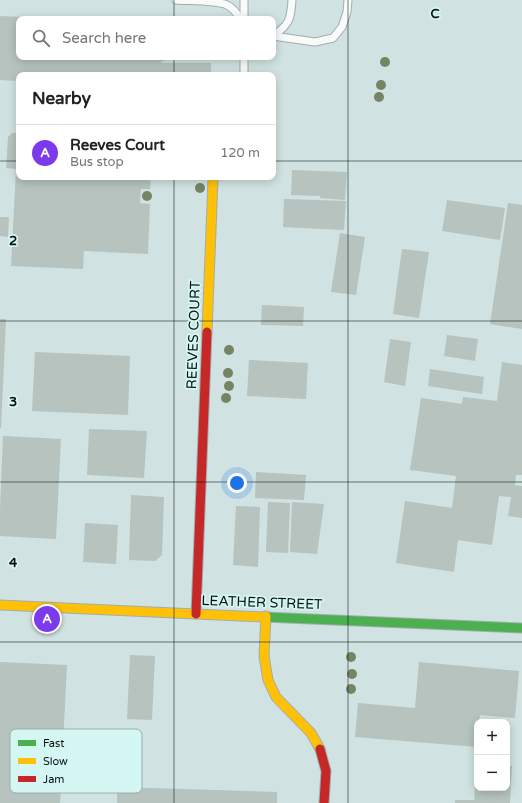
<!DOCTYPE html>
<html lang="en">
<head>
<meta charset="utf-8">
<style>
  body { margin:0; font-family:"Varela Round",sans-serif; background:#f2f2f2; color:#222 }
  .controls { position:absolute; right:12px; bottom:12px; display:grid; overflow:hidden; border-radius:8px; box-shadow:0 2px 10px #0003 }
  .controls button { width:36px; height:36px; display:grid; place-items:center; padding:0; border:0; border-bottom:1px solid #e0e0e0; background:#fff; color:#222; font:20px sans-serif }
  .you { position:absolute; left:237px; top:483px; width:14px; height:14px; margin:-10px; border:3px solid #fff; border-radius:50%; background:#1a73e8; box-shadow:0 0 0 6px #1a73e833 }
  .badge { display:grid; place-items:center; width:26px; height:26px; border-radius:50%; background:#7c3aed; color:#fff; font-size:13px; font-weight:700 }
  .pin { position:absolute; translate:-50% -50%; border:2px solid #fff; box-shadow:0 1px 4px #0006 }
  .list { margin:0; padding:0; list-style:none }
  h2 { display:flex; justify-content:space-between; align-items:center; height:52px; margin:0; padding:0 16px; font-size:17px }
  h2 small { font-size:13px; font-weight:400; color:#767676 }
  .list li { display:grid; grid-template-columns:26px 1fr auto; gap:12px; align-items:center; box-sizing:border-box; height:56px; padding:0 16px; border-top:1px solid #e0e0e0 }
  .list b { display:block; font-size:15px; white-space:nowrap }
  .list p { margin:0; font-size:13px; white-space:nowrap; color:#767676 }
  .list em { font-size:13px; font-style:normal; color:#767676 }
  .icon { flex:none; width:22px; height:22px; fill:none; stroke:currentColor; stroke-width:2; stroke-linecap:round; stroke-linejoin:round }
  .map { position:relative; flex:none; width:522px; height:803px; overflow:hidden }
  .search { position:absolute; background:#fff; box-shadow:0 2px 10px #0003; left:16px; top:16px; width:260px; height:44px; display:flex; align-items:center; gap:10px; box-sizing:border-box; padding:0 14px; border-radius:8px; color:#767676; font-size:15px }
  .panel { position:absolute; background:#fff; box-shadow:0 2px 10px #0003; left:16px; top:72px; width:260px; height:108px; border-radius:8px }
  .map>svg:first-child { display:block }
  .building { fill:#b6c3bf }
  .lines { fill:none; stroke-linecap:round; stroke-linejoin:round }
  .lane-casing { stroke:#a0aead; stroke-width:9 }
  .fast-casing { stroke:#a0aead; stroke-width:11 }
  .slow-casing { stroke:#a0aead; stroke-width:11 }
  .jam-casing { stroke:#a0aead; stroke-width:11 }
  .lane { stroke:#f8fbfa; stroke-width:7 }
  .fast { stroke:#4caf50; stroke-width:9 }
  .slow { stroke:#ffc107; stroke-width:9 }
  .jam { stroke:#c62828; stroke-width:9 }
  .tree { fill:#758465 }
  .grid { fill:none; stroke:#061212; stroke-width:1; stroke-opacity:0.55 }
  .labels { text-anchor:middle; stroke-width:3.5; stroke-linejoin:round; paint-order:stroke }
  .street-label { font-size:14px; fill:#061212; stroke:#d5f7f4 }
  .key { fill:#d5f7f4; stroke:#97b2b0; stroke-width:1 }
  .key-label { font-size:11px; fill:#061212 }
  .grid-label { font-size:13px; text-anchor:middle; font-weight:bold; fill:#061212; stroke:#d5f7f4; stroke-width:3.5; stroke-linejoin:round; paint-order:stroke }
</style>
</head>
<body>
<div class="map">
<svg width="522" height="803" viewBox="0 0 522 803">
  <rect width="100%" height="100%" fill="#d0e2e1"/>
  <g class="building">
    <polygon points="0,16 48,18 48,19 19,19 19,57 164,57 164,61 161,61 161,63 211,63 211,75 19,75 19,81 0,80"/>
    <polygon points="12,133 19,133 19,177 151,177 150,189 141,189 140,203 150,204 148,254 84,251 83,269 11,266 16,169 6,168 8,137"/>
    <polygon points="292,170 347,172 345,200 320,198 320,196 291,195"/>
    <polygon points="284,199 346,201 344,230 283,227"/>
    <polygon points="447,200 505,208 500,240 442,231"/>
    <polygon points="508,203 522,205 522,329 490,324"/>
    <polygon points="0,217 9,217 8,237 0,236"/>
    <polygon points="340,233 365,237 356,295 331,292"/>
    <polygon points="402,249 429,252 419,318 393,314"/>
    <polygon points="262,305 304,307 303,326 261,325"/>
    <polygon points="0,319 6,319 1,428 0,428"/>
    <polygon points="447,335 478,339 475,361 444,356"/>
    <polygon points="390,339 411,342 405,386 384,382"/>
    <polygon points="35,352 130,356 128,415 32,411"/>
    <polygon points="249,360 308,363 306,399 247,396"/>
    <polygon points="502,362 522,365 522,475 516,475 515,485 522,486 522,518 508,516 511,497 499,496 492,545 458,540 454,572 396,563 405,501 452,508 456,476 410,470 421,398 462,404 463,397 497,401"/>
    <polygon points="430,369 484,377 482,394 428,386"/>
    <polygon points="89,429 147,431 144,478 87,475"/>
    <polygon points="3,436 61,439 56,539 0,536 0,510"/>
    <polygon points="256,472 306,475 304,500 255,498"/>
    <polygon points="131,495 164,497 162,555 155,561 129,560"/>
    <polygon points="268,502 290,503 288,553 266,552"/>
    <polygon points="292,502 324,504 317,554 290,552"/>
    <polygon points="236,506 260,507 258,567 233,565"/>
    <polygon points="85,523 118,525 116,564 83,562"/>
    <polygon points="130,655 155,656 152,720 127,719"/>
    <polygon points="0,662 67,665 60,803 0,803"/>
    <polygon points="419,662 519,671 515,718 480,715 479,722 477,722 477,747 355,737 358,703 415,708"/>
    <polygon points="507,766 512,766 510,803 474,803 476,771 477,771 477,788 507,788"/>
    <polygon points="117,787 277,792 277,803 117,803"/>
    <rect x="455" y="800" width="19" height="3"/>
  </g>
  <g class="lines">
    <defs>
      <g id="lane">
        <path d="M176 0C189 1 216 0 227 5 233 8 237 13 240 19"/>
        <polyline points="244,0 244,19"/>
        <polyline points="273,36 315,42 333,38 342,27 347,12 348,0"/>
        <path d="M273 36C289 25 291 19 292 0"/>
        <polyline points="244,75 244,57"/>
      </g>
      <polyline id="fast" points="264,617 522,628"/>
      <g id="slow">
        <polyline points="207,332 213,179 214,177"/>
        <polyline points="0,605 264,617"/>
        <polyline points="266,616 264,656 268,680 276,697 311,733 320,749"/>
      </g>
      <g id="jam">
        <polyline points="196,614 207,332"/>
        <polyline points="320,749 326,771 324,803"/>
      </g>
    </defs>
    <use href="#lane" class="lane-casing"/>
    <use href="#fast" class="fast-casing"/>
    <use href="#slow" class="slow-casing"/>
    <use href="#jam" class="jam-casing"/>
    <use href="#lane" class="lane"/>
    <use href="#fast" class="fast"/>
    <use href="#slow" class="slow"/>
    <use href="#jam" class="jam"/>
  </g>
  <g class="tree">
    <circle cx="385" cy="62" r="5"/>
    <circle cx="381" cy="85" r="5"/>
    <circle cx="379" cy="97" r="5"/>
    <circle cx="200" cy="188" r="5"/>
    <circle cx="147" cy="196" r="5"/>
    <circle cx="229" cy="350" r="5"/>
    <circle cx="228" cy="373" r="5"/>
    <circle cx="229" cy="386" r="5"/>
    <circle cx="226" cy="398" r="5"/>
    <circle cx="351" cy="657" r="5"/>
    <circle cx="352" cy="674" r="5"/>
    <circle cx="351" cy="689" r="5"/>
  </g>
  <path class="grid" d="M174 0V19M348 0V803M174 57V75M0 161H19M273 161H522M174 177V803M0 321H522M0 482H522M0 642H522"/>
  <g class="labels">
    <g class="street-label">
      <text transform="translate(193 335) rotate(-88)" y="5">REEVES COURT</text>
      <text transform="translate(262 602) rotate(2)" y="5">LEATHER STREET</text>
    </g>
  </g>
  <rect x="10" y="729" width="132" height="64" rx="6" class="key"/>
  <rect x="18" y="740" width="18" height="6" fill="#4caf50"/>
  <rect x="18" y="758" width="18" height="6" fill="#ffc107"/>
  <rect x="18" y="776" width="18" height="6" fill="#c62828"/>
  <g class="key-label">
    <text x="43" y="747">Fast</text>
    <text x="43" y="765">Slow</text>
    <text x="43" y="783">Jam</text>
  </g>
  <g class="grid-label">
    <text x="435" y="18">C</text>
    <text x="13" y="245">2</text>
    <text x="13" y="406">3</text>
    <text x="13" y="567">4</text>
  </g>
</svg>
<div class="controls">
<button>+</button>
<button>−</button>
</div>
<div class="you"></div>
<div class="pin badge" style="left:47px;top:619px">A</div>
<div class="search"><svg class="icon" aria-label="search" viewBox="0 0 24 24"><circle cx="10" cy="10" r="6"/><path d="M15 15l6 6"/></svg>Search here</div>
<section class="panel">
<h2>Nearby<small></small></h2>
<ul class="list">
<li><span class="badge">A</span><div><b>Reeves Court</b><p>Bus stop</p></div><em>120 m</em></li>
</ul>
</section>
</div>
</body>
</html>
